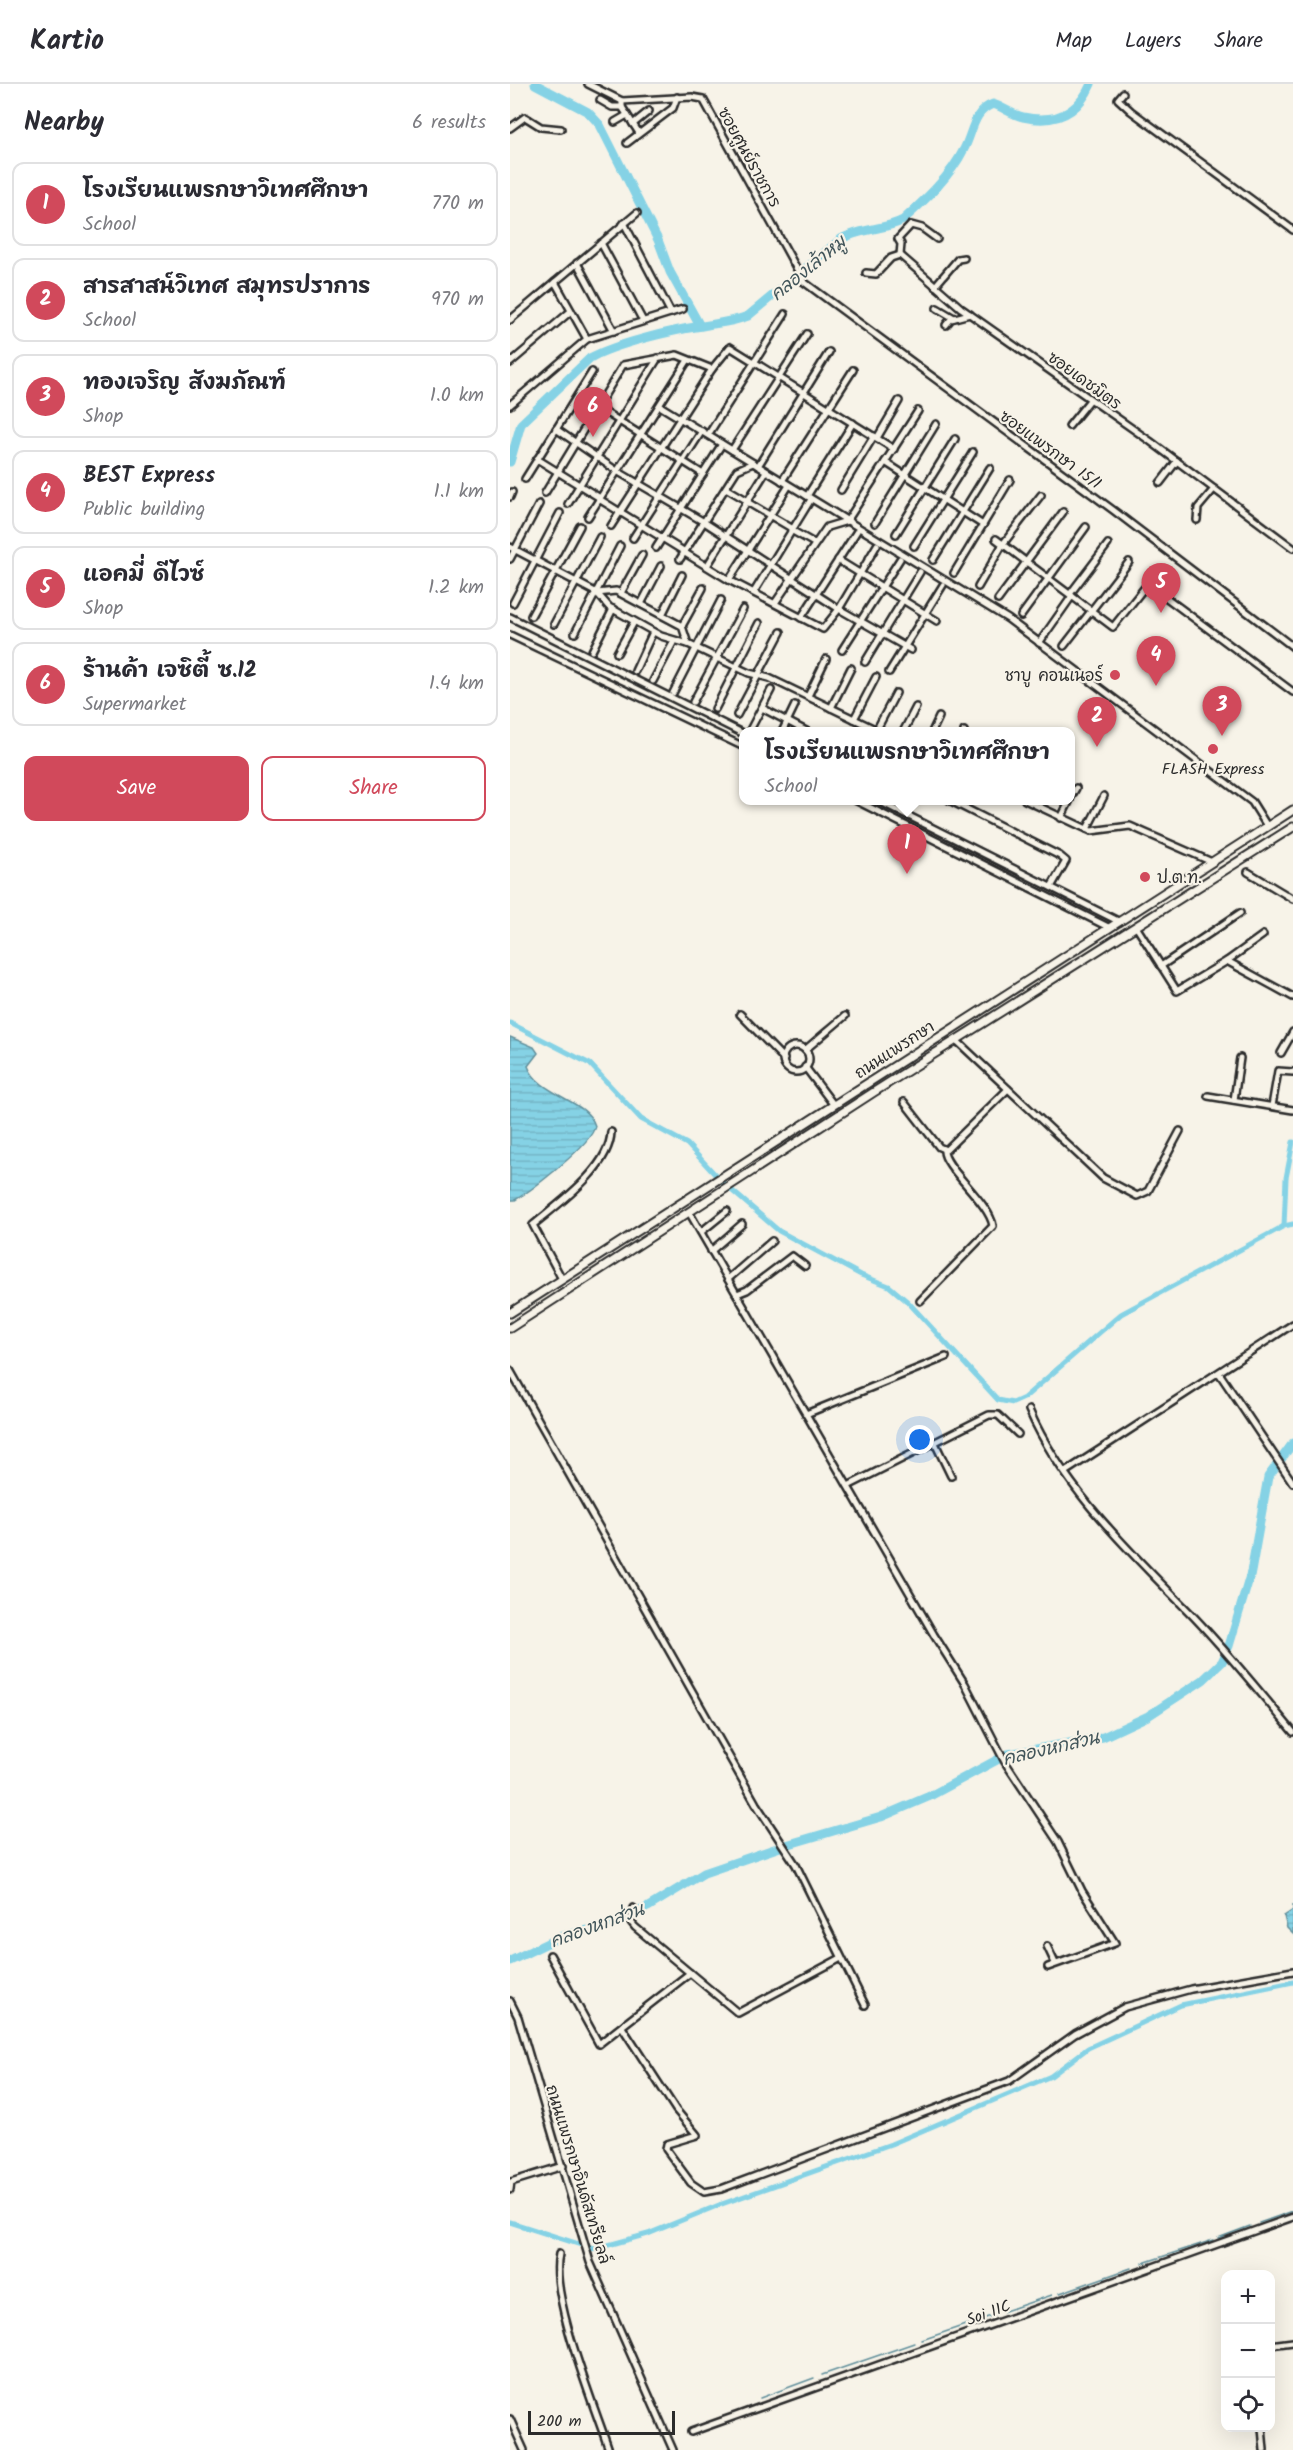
<!DOCTYPE html>
<html lang="en">
<head>
<meta charset="utf-8">
<style>
  body { margin:0; font-family:Kalam,"Playpen Sans Thai",sans-serif; background:#f2f2f3; color:#2b2b33 }
  .controls { position:absolute; right:18px; bottom:18px; display:grid; overflow:hidden; border-radius:12px; box-shadow:0 6px 24px #0002 }
  .controls button { width:54px; height:54px; display:grid; place-items:center; padding:0; border:0; border-bottom:2px solid #e1e1e2; background:#fff; color:#2b2b33; font:30px sans-serif }
  .scale { position:absolute; left:18px; bottom:15px; width:147px; box-sizing:border-box; padding-left:6px; border:3px solid #2b2b2b; border-top:0; font-size:16px; line-height:21px; white-space:nowrap; color:#2b2b2b; -webkit-text-stroke:4px #f7f3e8; paint-order:stroke }
  .you { position:absolute; left:410px; top:1356px; width:21px; height:21px; margin:-15px; border:4px solid #fff; border-radius:50%; background:#1a73e8; box-shadow:0 0 0 9px #1a73e833 }
  .badge { display:grid; place-items:center; width:39px; height:39px; border-radius:50%; background:#d1495b; color:#fff; font-size:20px; font-weight:700 }
  .pin { position:absolute; translate:-50% -50px; filter:drop-shadow(0 2px 3px #0008) }
  .pin::after { content:''; position:absolute; top:32px; width:21px; height:18px; background:inherit; clip-path:polygon(0 0,100% 0,50% 100%) }
  .popup { position:absolute; left:229px; top:643px; width:336px; height:78px; box-sizing:border-box; display:grid; place-content:center; border-radius:12px; background:#fff; filter:drop-shadow(0 2px 4px #0005); font-size:20px; white-space:nowrap; color:#7c7c81 }
  .popup b { font-size:22px; color:#2b2b33 }
  .popup::after { content:''; position:absolute; left:50%; top:100%; margin-left:-12px; border:12px solid transparent; border-top-color:#fff }
  .list { margin:0; padding:0; list-style:none }
  h2 { display:flex; justify-content:space-between; align-items:center; height:78px; margin:0; padding:0 24px; font-size:26px }
  h2 small { font-size:20px; font-weight:400; color:#7c7c81 }
  .list li { display:grid; grid-template-columns:39px 1fr auto; gap:18px; align-items:center; box-sizing:border-box; height:84px; margin:0 12px 12px; padding:0 12px; border:2px solid #e1e1e2; border-radius:12px }
  .list b { display:block; font-size:22px; white-space:nowrap }
  .list p { margin:0; font-size:20px; white-space:nowrap; color:#7c7c81 }
  .list em { font-size:20px; font-style:normal; color:#7c7c81 }
  .actions { display:flex; gap:12px; padding:18px 24px }
  .actions a { flex:1; padding:14px 0; border:2px solid #d1495b; border-radius:12px; text-align:center; font-size:21px; color:#d1495b }
  .actions .main { background:#d1495b; color:#fff }
  .icon { flex:none; width:33px; height:33px; fill:none; stroke:currentColor; stroke-width:2; stroke-linecap:round; stroke-linejoin:round }
  .map { position:relative; flex:none; width:783px; height:2366px; overflow:hidden }
  header { display:flex; align-items:center; gap:36px; box-sizing:border-box; height:84px; padding:0 30px; background:#fff; border-bottom:2px solid #e1e1e2 }
  header strong { font-size:28px }
  nav { display:flex; gap:33px; margin-inline-start:auto; font-size:21px }
  main { display:flex }
  aside { flex:1; background:#fff }
  .map>svg:first-child { display:block }
  .water { fill:url(#water-rules); stroke:#618f9b; stroke-width:1.5 }
  .lines { fill:none; stroke-linecap:round; stroke-linejoin:round }
  .stream { stroke:#618f9b; stroke-width:1.5 }
  .canal { stroke:#85d2e5; stroke-width:5 }
  .river { stroke:#85d2e5; stroke-width:9 }
  .minor-casing { stroke:#2b2b2b; stroke-width:10 }
  .major-casing { stroke:#2b2b2b; stroke-width:11 }
  .minor { stroke:#f7f3e8; stroke-width:5 }
  .major { stroke:#f7f3e8; stroke-width:7 }
  .poi-dot { fill:#d1495b; stroke:#f7f3e8; stroke-width:2 }
  .labels { text-anchor:middle; stroke-width:4.5; stroke-linejoin:round; paint-order:stroke }
  .street-label { font-size:16px; fill:#2b2b2b; stroke:#f7f3e8 }
  .poi-label { font-size:16px; fill:#2b2b2b; stroke:#f7f3e8; text-anchor:end }
  .water-label { font-size:18px; font-style:italic; fill:#42555a; stroke:#f7f3e8 }
</style>
</head>
<body>
<header>
<strong>Kartio</strong>
<nav><a>Map</a><a>Layers</a><a>Share</a></nav>
</header>
<main>
<aside>
<h2>Nearby<small>6 results</small></h2>
<ul class="list">
<li><span class="badge">1</span><div><b>โรงเรียนแพรกษาวิเทศศึกษา</b><p>School</p></div><em>770 m</em></li>
<li><span class="badge">2</span><div><b>สารสาสน์วิเทศ สมุทรปราการ</b><p>School</p></div><em>970 m</em></li>
<li><span class="badge">3</span><div><b>ทองเจริญ สังฆภัณฑ์</b><p>Shop</p></div><em>1.0 km</em></li>
<li><span class="badge">4</span><div><b>BEST Express</b><p>Public building</p></div><em>1.1 km</em></li>
<li><span class="badge">5</span><div><b>แอคมี่ ดีไวซ์</b><p>Shop</p></div><em>1.2 km</em></li>
<li><span class="badge">6</span><div><b>ร้านค้า เจซิตี้ ซ.12</b><p>Supermarket</p></div><em>1.4 km</em></li>
</ul>
<div class="actions"><a class="main">Save</a><a>Share</a></div>
</aside>
<div class="map">
<svg width="783" height="2366" viewBox="0 0 783 2366">
  <defs>
    <pattern id="water-rules" width="6" height="5" patternUnits="userSpaceOnUse" patternTransform="scale(1.5)"><rect width="6" height="5" fill="#85d2e5"/><path d="M0 2.5h6" fill="none" stroke="#73b4c5"/></pattern>
  </defs>
  <rect width="100%" height="100%" fill="#f7f3e8"/>
  <filter id="ink" filterUnits="userSpaceOnUse"><feTurbulence type="fractalNoise" baseFrequency=".0167" numOctaves="2"/><feDisplacementMap in="SourceGraphic" scale="12" xChannelSelector="R" yChannelSelector="G"/><feConvolveMatrix kernelMatrix="1 2 1 2 8 2 1 2 1" color-interpolation-filters="sRGB"/></filter>
  <g filter="url(#ink)">
    <g class="water">
      <path d="M0 953 24 963 28 969 18 982C28 1011 78 1016 85 1042 82 1060 22 1106 5 1116H0Z"/>
      <polygon points="783,1821 783,1850 777,1844 774,1832 783,1826"/>
    </g>
    <g class="lines">
      <g class="stream">
        <polyline points="749,2139 783,2127"/>
        <polyline points="708,2154 740,2142"/>
        <polyline points="633,2179 703,2156"/>
        <polyline points="550,2209 621,2184"/>
        <polyline points="492,2228 542,2211"/>
        <polyline points="412,2256 484,2231"/>
        <polyline points="312,2291 404,2259"/>
        <polyline points="250,2314 304,2294"/>
      </g>
      <g class="canal">
        <polyline points="0,939 80,980 131,1035 177,1060 212,1098 269,1147 351,1191 379,1202 398,1218 488,1316 503,1319 514,1314 611,1230 774,1142 783,1140"/>
        <polyline points="774,1142 776,1094 783,1058"/>
        <polyline points="0,2138 84,2165 138,2150 209,2121 381,2060 541,1992 578,1964 671,1921 783,1898"/>
      </g>
      <g class="river">
        <polyline points="25,0 78,28 90,41 148,156 160,188 190,242"/>
        <path d="M0 378 11 340 80 274C105 260 163 246 192 242 208 239 223 238 238 232L331 155C351 144 375 146 393 136 416 115 440 93 454 65 463 48 463 27 483 20 493 23 503 31 513 33 545 40 568 30 581 0"/>
        <polyline points="276,1761 371,1733 420,1712 498,1670 593,1653 638,1632 693,1596 712,1578 719,1562 741,1488 758,1393 783,1359"/>
        <polyline points="0,1877 52,1852 97,1841 138,1823 194,1789 273,1762"/>
      </g>
      <defs>
        <g id="minor">
          <polyline points="78,0 112,17 182,13 193,15 294,198 603,426 783,563"/>
          <polyline points="613,9 608,15 621,27 783,146"/>
          <polyline points="90,16 102,23 112,23"/>
          <polyline points="112,17 112,23 129,49"/>
          <polyline points="105,38 117,31"/>
          <polyline points="123,40 139,27"/>
          <polyline points="0,44 15,33 31,43 51,45"/>
          <polyline points="117,59 163,24 167,13"/>
          <polyline points="114,139 161,229"/>
          <polyline points="91,159 133,237"/>
          <polyline points="390,171 391,160 388,155 401,141 412,144 427,155"/>
          <polyline points="67,179 104,247"/>
          <polyline points="356,189 366,190 381,174 390,171 451,224 640,357 783,464"/>
          <polyline points="45,198 77,255"/>
          <polyline points="425,202 448,175 454,174"/>
          <polyline points="427,224 444,234"/>
          <polyline points="0,236 127,129"/>
          <polyline points="436,241 441,235 460,230"/>
          <polyline points="0,279 61,227"/>
          <polyline points="68,311 193,390"/>
          <polyline points="0,321 77,255 173,225"/>
          <polyline points="150,322 498,535 742,718 757,742"/>
          <polyline points="559,342 580,316"/>
          <polyline points="46,345 107,387 194,438 329,525 401,566"/>
          <polyline points="198,351 275,230"/>
          <polyline points="367,354 389,317"/>
          <polyline points="222,366 297,250"/>
          <polyline points="27,375 90,414"/>
          <polyline points="375,378 473,441"/>
          <polyline points="248,382 319,268"/>
          <polyline points="15,395 82,288"/>
          <polyline points="272,397 343,286"/>
          <polyline points="650,399 667,377"/>
          <polyline points="216,404 238,417"/>
          <polyline points="331,406 364,352"/>
          <polyline points="35,409 113,281 167,271 202,285"/>
          <polyline points="297,412 343,339"/>
          <polyline points="0,413 2,408"/>
          <polyline points="89,415 175,468"/>
          <polyline points="237,418 283,445"/>
          <polyline points="58,420 148,274"/>
          <polyline points="78,433 178,276"/>
          <polyline points="687,436 688,424 704,405"/>
          <polyline points="365,439 426,340"/>
          <polyline points="101,442 202,285 220,263 384,365"/>
          <polyline points="281,446 304,459"/>
          <polyline points="386,450 445,355"/>
          <polyline points="123,454 192,347"/>
          <polyline points="486,455 603,543 639,498"/>
          <polyline points="404,462 463,368"/>
          <polyline points="0,463 87,509 99,523 151,552 178,560 239,589 259,594 371,648"/>
          <polyline points="146,464 212,360"/>
          <polyline points="175,469 219,496 313,545 329,525 367,461"/>
          <polyline points="0,475 29,420"/>
          <polyline points="170,475 227,386 243,379"/>
          <polyline points="328,476 427,537"/>
          <polyline points="423,476 480,384"/>
          <polyline points="197,482 255,389"/>
          <polyline points="444,489 500,396"/>
          <polyline points="219,496 278,403"/>
          <polyline points="468,503 493,460 531,411"/>
          <polyline points="646,506 783,608"/>
          <polyline points="244,508 300,417"/>
          <polyline points="87,509 106,507 172,542 178,560"/>
          <polyline points="111,509 132,471"/>
          <polyline points="560,510 598,460"/>
          <polyline points="488,516 553,428"/>
          <polyline points="3,519 50,429"/>
          <polyline points="265,519 317,443 337,437 408,327"/>
          <polyline points="131,520 151,482"/>
          <polyline points="152,531 172,491"/>
          <polyline points="21,532 70,442"/>
          <polyline points="511,532 576,443"/>
          <polyline points="0,533 234,650"/>
          <polyline points="291,534 347,447"/>
          <polyline points="44,540 90,453"/>
          <polyline points="172,542 193,504"/>
          <polyline points="65,549 110,462"/>
          <polyline points="0,551 234,663"/>
          <polyline points="529,559 562,512"/>
          <polyline points="554,562 619,478"/>
          <polyline points="332,566 390,475"/>
          <polyline points="82,567 103,525"/>
          <polyline points="107,569 124,538"/>
          <polyline points="355,578 410,488"/>
          <polyline points="125,587 143,548"/>
          <polyline points="379,588 433,501"/>
          <polyline points="143,597 164,557"/>
          <polyline points="163,609 211,516"/>
          <polyline points="298,612 316,575"/>
          <polyline points="183,618 233,525"/>
          <polyline points="252,624 298,648"/>
          <polyline points="321,624 341,584"/>
          <polyline points="205,625 249,539"/>
          <polyline points="227,631 271,548"/>
          <polyline points="344,635 366,593"/>
          <polyline points="367,645 386,609"/>
          <polyline points="240,646 261,606"/>
          <polyline points="272,648 285,621"/>
          <polyline points="393,648 406,623"/>
          <polyline points="422,648 429,633"/>
          <polyline points="454,648 454,647"/>
          <polyline points="560,715 566,704"/>
          <polyline points="345,716 600,844"/>
          <polyline points="367,716 610,838"/>
          <polyline points="439,716 550,772 556,777 541,803"/>
          <polyline points="515,716 581,747 620,742 702,778"/>
          <polyline points="551,734 560,716"/>
          <polyline points="577,745 594,712"/>
          <polyline points="738,788 783,815"/>
          <polyline points="627,844 667,907 717,877 783,913"/>
          <polyline points="717,877 753,851"/>
          <polyline points="651,882 730,829"/>
          <polyline points="230,930 274,975"/>
          <polyline points="446,956 593,1094 627,1112 638,1107 670,1047"/>
          <circle cx="286" cy="975" r="13"/>
          <polyline points="295,966 335,932"/>
          <polyline points="771,969 783,948"/>
          <polyline points="295,983 323,1020"/>
          <polyline points="698,1012 783,1026"/>
          <polyline points="724,1016 730,974"/>
          <polyline points="394,1018 429,1063 436,1066 498,1005"/>
          <polyline points="762,1022 768,987 783,988"/>
          <polyline points="179,1128 424,1551 455,1600 495,1678 548,1758 572,1807 605,1859 538,1883"/>
          <polyline points="191,1148 217,1127"/>
          <polyline points="201,1167 232,1140"/>
          <path d="M52 1195 23 1141C48 1120 100 1084 101 1048"/>
          <polyline points="218,1195 262,1157"/>
          <polyline points="227,1210 237,1206 282,1172 295,1182"/>
          <path d="M410 1217 483 1142C480 1119 432 1082 434 1066"/>
          <polyline points="0,1286 246,1720 286,1781 355,1921"/>
          <polyline points="709,1289 783,1399"/>
          <path d="M519 1326C555 1408 623 1470 684 1533 719 1570 751 1609 783 1648"/>
          <polyline points="296,1330 436,1273"/>
          <polyline points="425,1359 441,1392"/>
          <polyline points="555,1388 783,1240"/>
          <polyline points="338,1402 479,1331 488,1331 508,1350"/>
          <polyline points="123,1824 121,1838 125,1843 228,1929 331,1874"/>
          <polyline points="537,1862 545,1879"/>
          <polyline points="40,1871 89,1960 180,1889"/>
          <polyline points="0,1917 8,1933 80,2178 163,2366"/>
          <polyline points="112,1943 166,2026 187,2051 157,2060 156,2065 181,2099 194,2108 211,2105 499,1997 565,1950 615,1923 681,1905 783,1887"/>
          <polyline points="0,2106 1,2098 53,2082"/>
          <path d="M49 2170C39 2212 84 2321 99 2366"/>
          <polyline points="760,2261 783,2258"/>
          <polyline points="0,2335 14,2366"/>
          <polyline points="752,2344 754,2366"/>
          <polyline points="181,2348 783,2133"/>
        </g>
        <g id="major">
          <polyline points="0,1229 783,726"/>
          <polyline points="0,1244 364,1008 783,743"/>
        </g>
      </defs>
      <use href="#minor" class="minor-casing"/>
      <use href="#major" class="major-casing"/>
      <use href="#minor" class="minor"/>
      <use href="#major" class="major"/>
    </g>
  </g>
  <g class="poi-dot">
    <circle cx="605" cy="591" r="6"/>
    <circle cx="703" cy="665" r="6"/>
    <circle cx="635" cy="793" r="6"/>
  </g>
  <g class="labels">
    <g class="street-label">
      <text transform="translate(240 73) rotate(61)" y="6">ซอยศูนย์ราชการ</text>
      <text transform="translate(575 296) rotate(36)" y="6">ซอยเดชมิตร</text>
      <text transform="translate(541 365) rotate(36)" y="6">ซอยแพรกษา 15/1</text>
      <text transform="translate(384 965) rotate(-33)" y="6">ถนนแพรกษา</text>
      <text transform="translate(69 2090) rotate(73)" y="6">ถนนแพรกษาอินดัสเทรียลล์</text>
      <text transform="translate(478 2228) rotate(-20)" y="6">Soi 11C</text>
    </g>
    <g class="poi-label">
      <text x="593" y="597">ชาบู คอนเนอร์</text>
      <text x="703" y="690" text-anchor="middle">FLASH Express</text>
      <text x="647" y="799" text-anchor="start">ป.ต.ท.</text>
    </g>
    <g class="water-label">
      <text transform="translate(298 184) rotate(-39)" y="6">คลองเล้าหมู</text>
      <text transform="translate(541 1664) rotate(-13)" y="6">คลองหกส่วน</text>
      <text transform="translate(87 1841) rotate(-20)" y="6">คลองหกส่วน</text>
    </g>
  </g>
</svg>
<div class="controls">
<button>+</button>
<button>−</button>
<button><svg class="icon" aria-label="locate" viewBox="0 0 24 24"><circle cx="12" cy="12" r="6"/><path d="M12 2v4M12 18v4M2 12h4M18 12h4"/></svg></button>
</div>
<div class="scale">200 m</div>
<div class="you"></div>
<div class="pin badge" style="left:397px;top:790px">1</div>
<div class="popup"><b>โรงเรียนแพรกษาวิเทศศึกษา</b>School</div>
<div class="pin badge" style="left:587px;top:663px">2</div>
<div class="pin badge" style="left:712px;top:652px">3</div>
<div class="pin badge" style="left:646px;top:602px">4</div>
<div class="pin badge" style="left:651px;top:529px">5</div>
<div class="pin badge" style="left:83px;top:353px">6</div>
</div>
</main>
</body>
</html>
